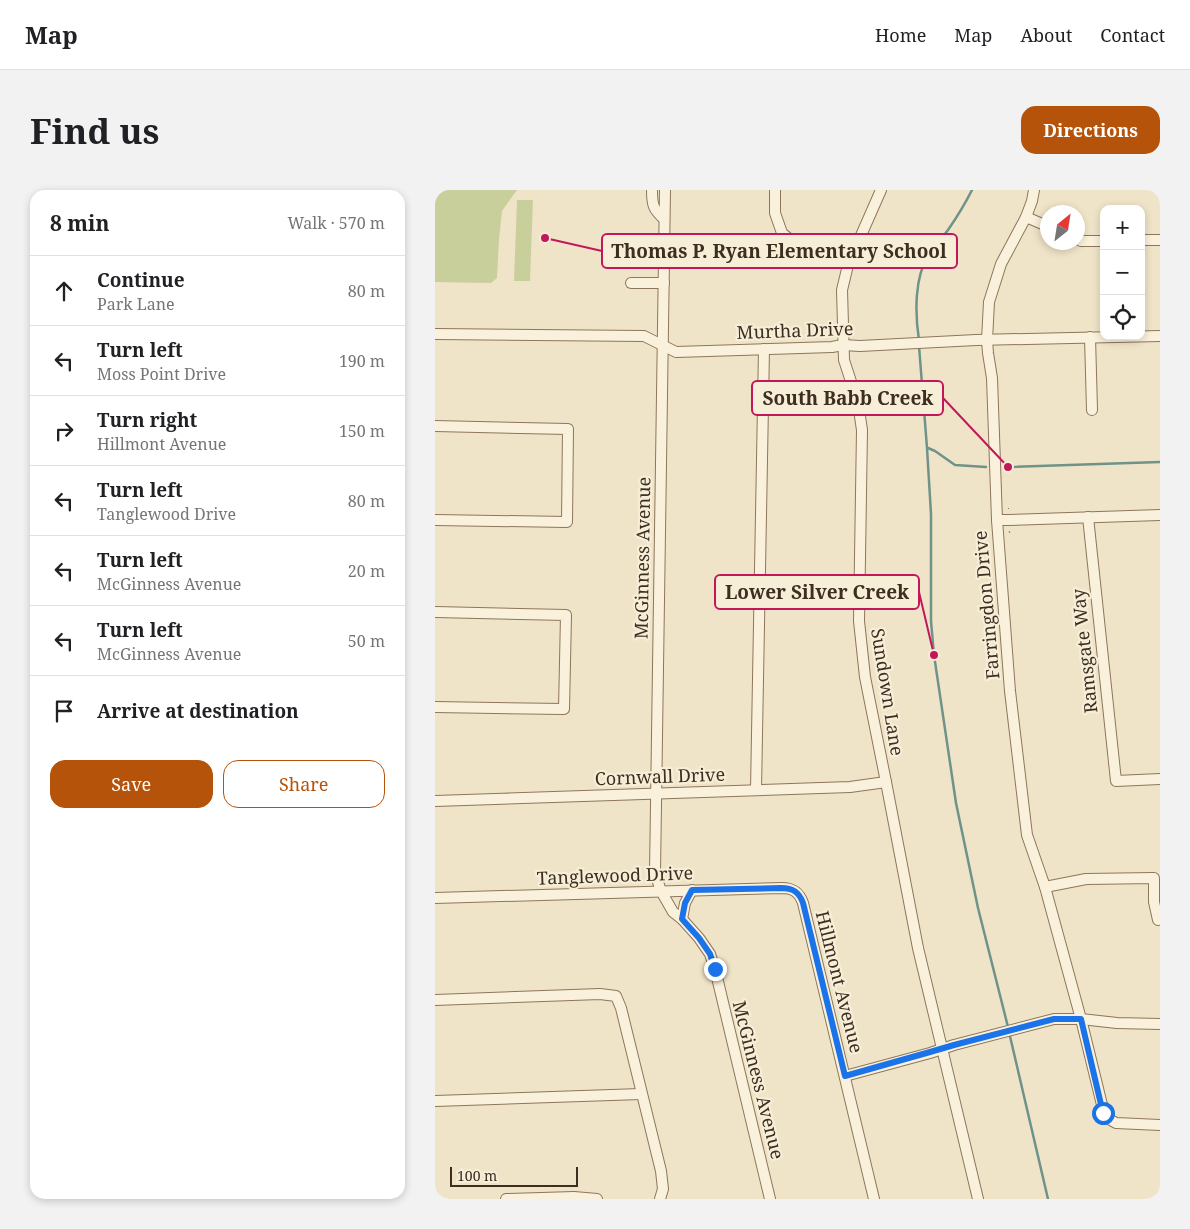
<!DOCTYPE html>
<html lang="en">
<head>
<meta charset="utf-8">
<style>
  body { margin:0; font-family:"Noto Serif",serif; background:#f2f2f2; color:#202124 }
  .controls { position:absolute; right:15px; top:15px; display:grid; overflow:hidden; border-radius:10px; box-shadow:0 2px 8px #0003 }
  .controls button { width:45px; height:45px; display:grid; place-items:center; padding:0; border:0; border-bottom:1px solid #e0e0e0; background:#fff; color:#202124; font:25px sans-serif }
  .compass { position:absolute; left:605px; top:15px; width:45px; height:45px; border-radius:50%; background:#fff; box-shadow:0 2px 8px #0003; rotate:30deg }
  .scale { position:absolute; left:15px; bottom:12px; width:128px; box-sizing:border-box; padding-left:5px; border:2px solid #3d2e20; border-top:0; font-size:14px; line-height:18px; white-space:nowrap; color:#3d2e20; -webkit-text-stroke:4px #f7eed8; paint-order:stroke }
  .stop { position:absolute; width:15px; height:15px; margin:-11px; border:4px solid #1a73e8; border-radius:50%; background:#fff }
  .stop.end { background:#1a73e8; border-color:#fff; box-shadow:0 1px 5px #0008 }
  .list { margin:0; padding:0; list-style:none }
  h2 { display:flex; justify-content:space-between; align-items:center; height:65px; margin:0; padding:0 20px; font-size:21px }
  h2 small { font-size:16px; font-weight:400; color:#757577 }
  .list li { display:grid; grid-template-columns:32px 1fr auto; gap:15px; align-items:center; box-sizing:border-box; height:70px; padding:0 20px; border-top:1px solid #e0e0e0 }
  .list b { display:block; font-size:19px; white-space:nowrap }
  .list p { margin:0; font-size:16px; white-space:nowrap; color:#757577 }
  .list em { font-size:16px; font-style:normal; color:#757577 }
  .actions { display:flex; gap:10px; padding:15px 20px }
  .actions a { flex:1; padding:11px 0; border:1px solid #b45309; border-radius:15px; text-align:center; font-size:18px; color:#b45309 }
  .actions .main { background:#b45309; color:#fff }
  .icon { flex:none; width:28px; height:28px; fill:none; stroke:currentColor; stroke-width:2; stroke-linecap:round; stroke-linejoin:round }
  .map { position:relative; flex:none; width:725px; height:1009px; overflow:hidden; border-radius:15px }
  header { display:flex; align-items:center; gap:30px; box-sizing:border-box; height:70px; padding:0 25px; background:#fff; border-bottom:1px solid #e0e0e0 }
  header strong { font-size:24px }
  nav { display:flex; gap:28px; margin-inline-start:auto; font-size:18px }
  .intro { display:flex; align-items:center; justify-content:space-between; box-sizing:border-box; height:120px; padding:0 30px }
  h1 { margin:0; font-size:35px }
  .button { padding:12px 22px; border-radius:15px; background:#b45309; color:#fff; font-size:18px; font-weight:700 }
  main { display:flex; gap:30px; padding:0 30px }
  aside { flex:1; background:#fff; border-radius:15px; box-shadow:0 2px 8px #0003 }
  .map>svg:first-child { display:block }
  .green { fill:#c9cf9b }
  .lines { fill:none; stroke-linecap:round; stroke-linejoin:round }
  .stream { stroke:#6f938a; stroke-width:2.5 }
  .minor-casing { stroke:#8d765c; stroke-width:12 }
  .path { stroke:#8d765c; stroke-width:1; stroke-dasharray:4 2.5; stroke-linecap:butt }
  .minor { stroke:#faf1dc; stroke-width:10 }
  .route { stroke:#1a73e8; stroke-width:6 }
  .labels { text-anchor:middle; stroke-width:4.5; stroke-linejoin:round; paint-order:stroke }
  .street-label { font-size:18px; fill:#3d2e20; stroke:#f7eed8 }
  .leader { fill:none; stroke:#c2185b; stroke-width:2 }
  .callout-dot { fill:#c2185b; stroke:#f7eed8; stroke-width:2 }
  .callout { fill:#f7eed8; stroke:#c2185b; stroke-width:2 }
  .callout-label { font-size:19px; text-anchor:middle; font-weight:bold; fill:#3d2e20 }
</style>
</head>
<body>
<header>
<strong>Map</strong>
<nav><a>Home</a><a>Map</a><a>About</a><a>Contact</a></nav>
</header>
<div class="intro"><h1>Find us</h1><a class="button">Directions</a></div>
<main>
<aside>
<h2>8 min<small>Walk · 570 m</small></h2>
<ul class="list">
<li><svg class="icon" aria-label="ahead" viewBox="0 0 24 24"><path d="M12 20V5M6 11l6-6 6 6"/></svg><div><b>Continue</b><p>Park Lane</p></div><em>80 m</em></li>
<li><svg class="icon" aria-label="left" viewBox="0 0 24 24"><path d="M17 20v-9H6M10 6l-5 5 5 5"/></svg><div><b>Turn left</b><p>Moss Point Drive</p></div><em>190 m</em></li>
<li><svg class="icon" aria-label="right" viewBox="0 0 24 24"><path d="M7 20v-9h11M14 6l5 5-5 5"/></svg><div><b>Turn right</b><p>Hillmont Avenue</p></div><em>150 m</em></li>
<li><svg class="icon" aria-label="left" viewBox="0 0 24 24"><path d="M17 20v-9H6M10 6l-5 5 5 5"/></svg><div><b>Turn left</b><p>Tanglewood Drive</p></div><em>80 m</em></li>
<li><svg class="icon" aria-label="left" viewBox="0 0 24 24"><path d="M17 20v-9H6M10 6l-5 5 5 5"/></svg><div><b>Turn left</b><p>McGinness Avenue</p></div><em>20 m</em></li>
<li><svg class="icon" aria-label="left" viewBox="0 0 24 24"><path d="M17 20v-9H6M10 6l-5 5 5 5"/></svg><div><b>Turn left</b><p>McGinness Avenue</p></div><em>50 m</em></li>
<li><svg class="icon" aria-label="arrive" viewBox="0 0 24 24"><path d="M6 21V4h12l-3 4 3 4H6"/></svg><div><b>Arrive at destination</b></div></li>
</ul>
<div class="actions"><a class="main">Save</a><a>Share</a></div>
</aside>
<div class="map">
<svg width="725" height="1009" viewBox="0 0 725 1009">
  <rect width="100%" height="100%" fill="#f0e4c8"/>
  <g class="green">
    <polygon points="0,0 82,0 67,21 64,50 62,88 56,93 0,92"/>
    <polygon points="82,10 98,10 95,91 79,91"/>
  </g>
  <g class="lines">
    <g class="stream">
      <path d="M484 150C480 124 479 87 494 64 500 55 507 48 513 40 522 27 530 14 537 0"/>
      <polyline points="484,156 492,258 496,324 496,431 499,465 521,613 543,718 573,837"/>
      <polyline points="493,258 500,261 520,275 551,277"/>
      <polyline points="573,277 725,272"/>
      <polyline points="574,842 613,1009"/>
    </g>
    <defs>
      <g id="minor">
        <path d="M217 0C217 15 218 19 229 29"/>
        <polyline points="230,0 220,683 226,701 238,722 247,729 264,748 275,764 280,779 335,1009"/>
        <polyline points="340,0 340,23 347,43 364,57 413,75"/>
        <polyline points="446,0 413,75 407,100 409,170 423,213 427,240 424,431 430,487 451,592 483,758 543,1009"/>
        <polyline points="599,0 597,11 591,27 566,74 554,112 552,150 553,163 557,188 562,330 575,501 592,645 610,697 646,829 669,923 674,929 681,933 725,935"/>
        <polyline points="591,27 612,36"/>
        <polyline points="642,49 646,51 669,51"/>
        <polyline points="706,50 725,50"/>
        <polyline points="196,93 229,93"/>
        <polyline points="0,144 209,146 241,162 397,157 408,155 425,156 541,150 725,146"/>
        <polyline points="655,147 657,220"/>
        <polyline points="0,236 133,239 132,332 0,330"/>
        <polyline points="653,327 681,591 725,589"/>
        <polyline points="562,330 573,330 725,325"/>
        <polyline points="0,422 131,425 129,519 0,517"/>
        <polyline points="321,600 329,159"/>
        <polyline points="0,611 415,597 451,592"/>
        <polyline points="610,697 651,689 719,688 719,712 723,730"/>
        <path d="M0 708 347 698C358 698 364 702 368 713L439 1009"/>
        <polyline points="247,729 250,713 257,700"/>
        <polyline points="0,810 165,804 181,806 186,818 226,981 228,999 225,1009"/>
        <polyline points="410,886 495,863 519,855 619,829 646,829 682,833 725,834"/>
        <polyline points="0,911 206,904"/>
        <polyline points="71,1009 139,1007 162,1009"/>
      </g>
    </defs>
    <use href="#minor" class="minor-casing"/>
    <g class="path">
      <polyline points="573,319 574,318"/>
      <polyline points="574,341 575,343"/>
    </g>
    <use href="#minor" class="minor"/>
  </g>
  <g class="lines">
    <path class="route" d="M280 779 275 764 264 748 247 729 250 713 257 700 346 698C358 698 364 702 368 713L410 886 495 862 519 855 619 829H646L668 923"/>
  </g>
  <g class="labels">
    <g class="street-label">
      <text transform="translate(360 141) rotate(-2)" y="6">Murtha Drive</text>
      <text transform="translate(208 368) rotate(-89)" y="6">McGinness Avenue</text>
      <text transform="translate(552 415) rotate(-95)" y="6">Farringdon Drive</text>
      <text transform="translate(650 461) rotate(-96)" y="6">Ramsgate Way</text>
      <text transform="translate(452 502) rotate(81)" y="6">Sundown Lane</text>
      <text transform="translate(225 587) rotate(-2)" y="6">Cornwall Drive</text>
      <text transform="translate(180 686) rotate(-2)" y="6">Tanglewood Drive</text>
      <text transform="translate(404 792) rotate(76)" y="6">Hillmont Avenue</text>
      <text transform="translate(323 890) rotate(76)" y="6">McGinness Avenue</text>
    </g>
  </g>
  <path class="leader" d="M110 48L167 61M573 277L508 208M499 465L484 402"/>
  <g class="callout-dot">
    <circle cx="110" cy="48" r="5"/>
    <circle cx="573" cy="277" r="5"/>
    <circle cx="499" cy="465" r="5"/>
  </g>
  <g class="callout">
    <rect x="167" y="44" width="355" height="34" rx="5"/>
    <rect x="317" y="191" width="191" height="34" rx="5"/>
    <rect x="280" y="385" width="204" height="34" rx="5"/>
  </g>
  <g class="callout-label">
    <text x="344" y="68">Thomas P. Ryan Elementary School</text>
    <text x="413" y="215">South Babb Creek</text>
    <text x="382" y="409">Lower Silver Creek</text>
  </g>
</svg>
<div class="controls">
<button>+</button>
<button>−</button>
<button><svg class="icon" aria-label="locate" viewBox="0 0 24 24"><circle cx="12" cy="12" r="6"/><path d="M12 2v4M12 18v4M2 12h4M18 12h4"/></svg></button>
</div>
<svg class="compass" viewBox="-18 -18 36 36"><path d="M0-13l5 13h-10z" fill="#e53935"/><path d="M0 13l5-13h-10z" fill="#757577"/></svg>
<div class="scale">100 m</div>
<div class="stop" style="left:668px;top:923px"></div>
<div class="stop end" style="left:280px;top:779px"></div>
</div>
</main>
</body>
</html>
